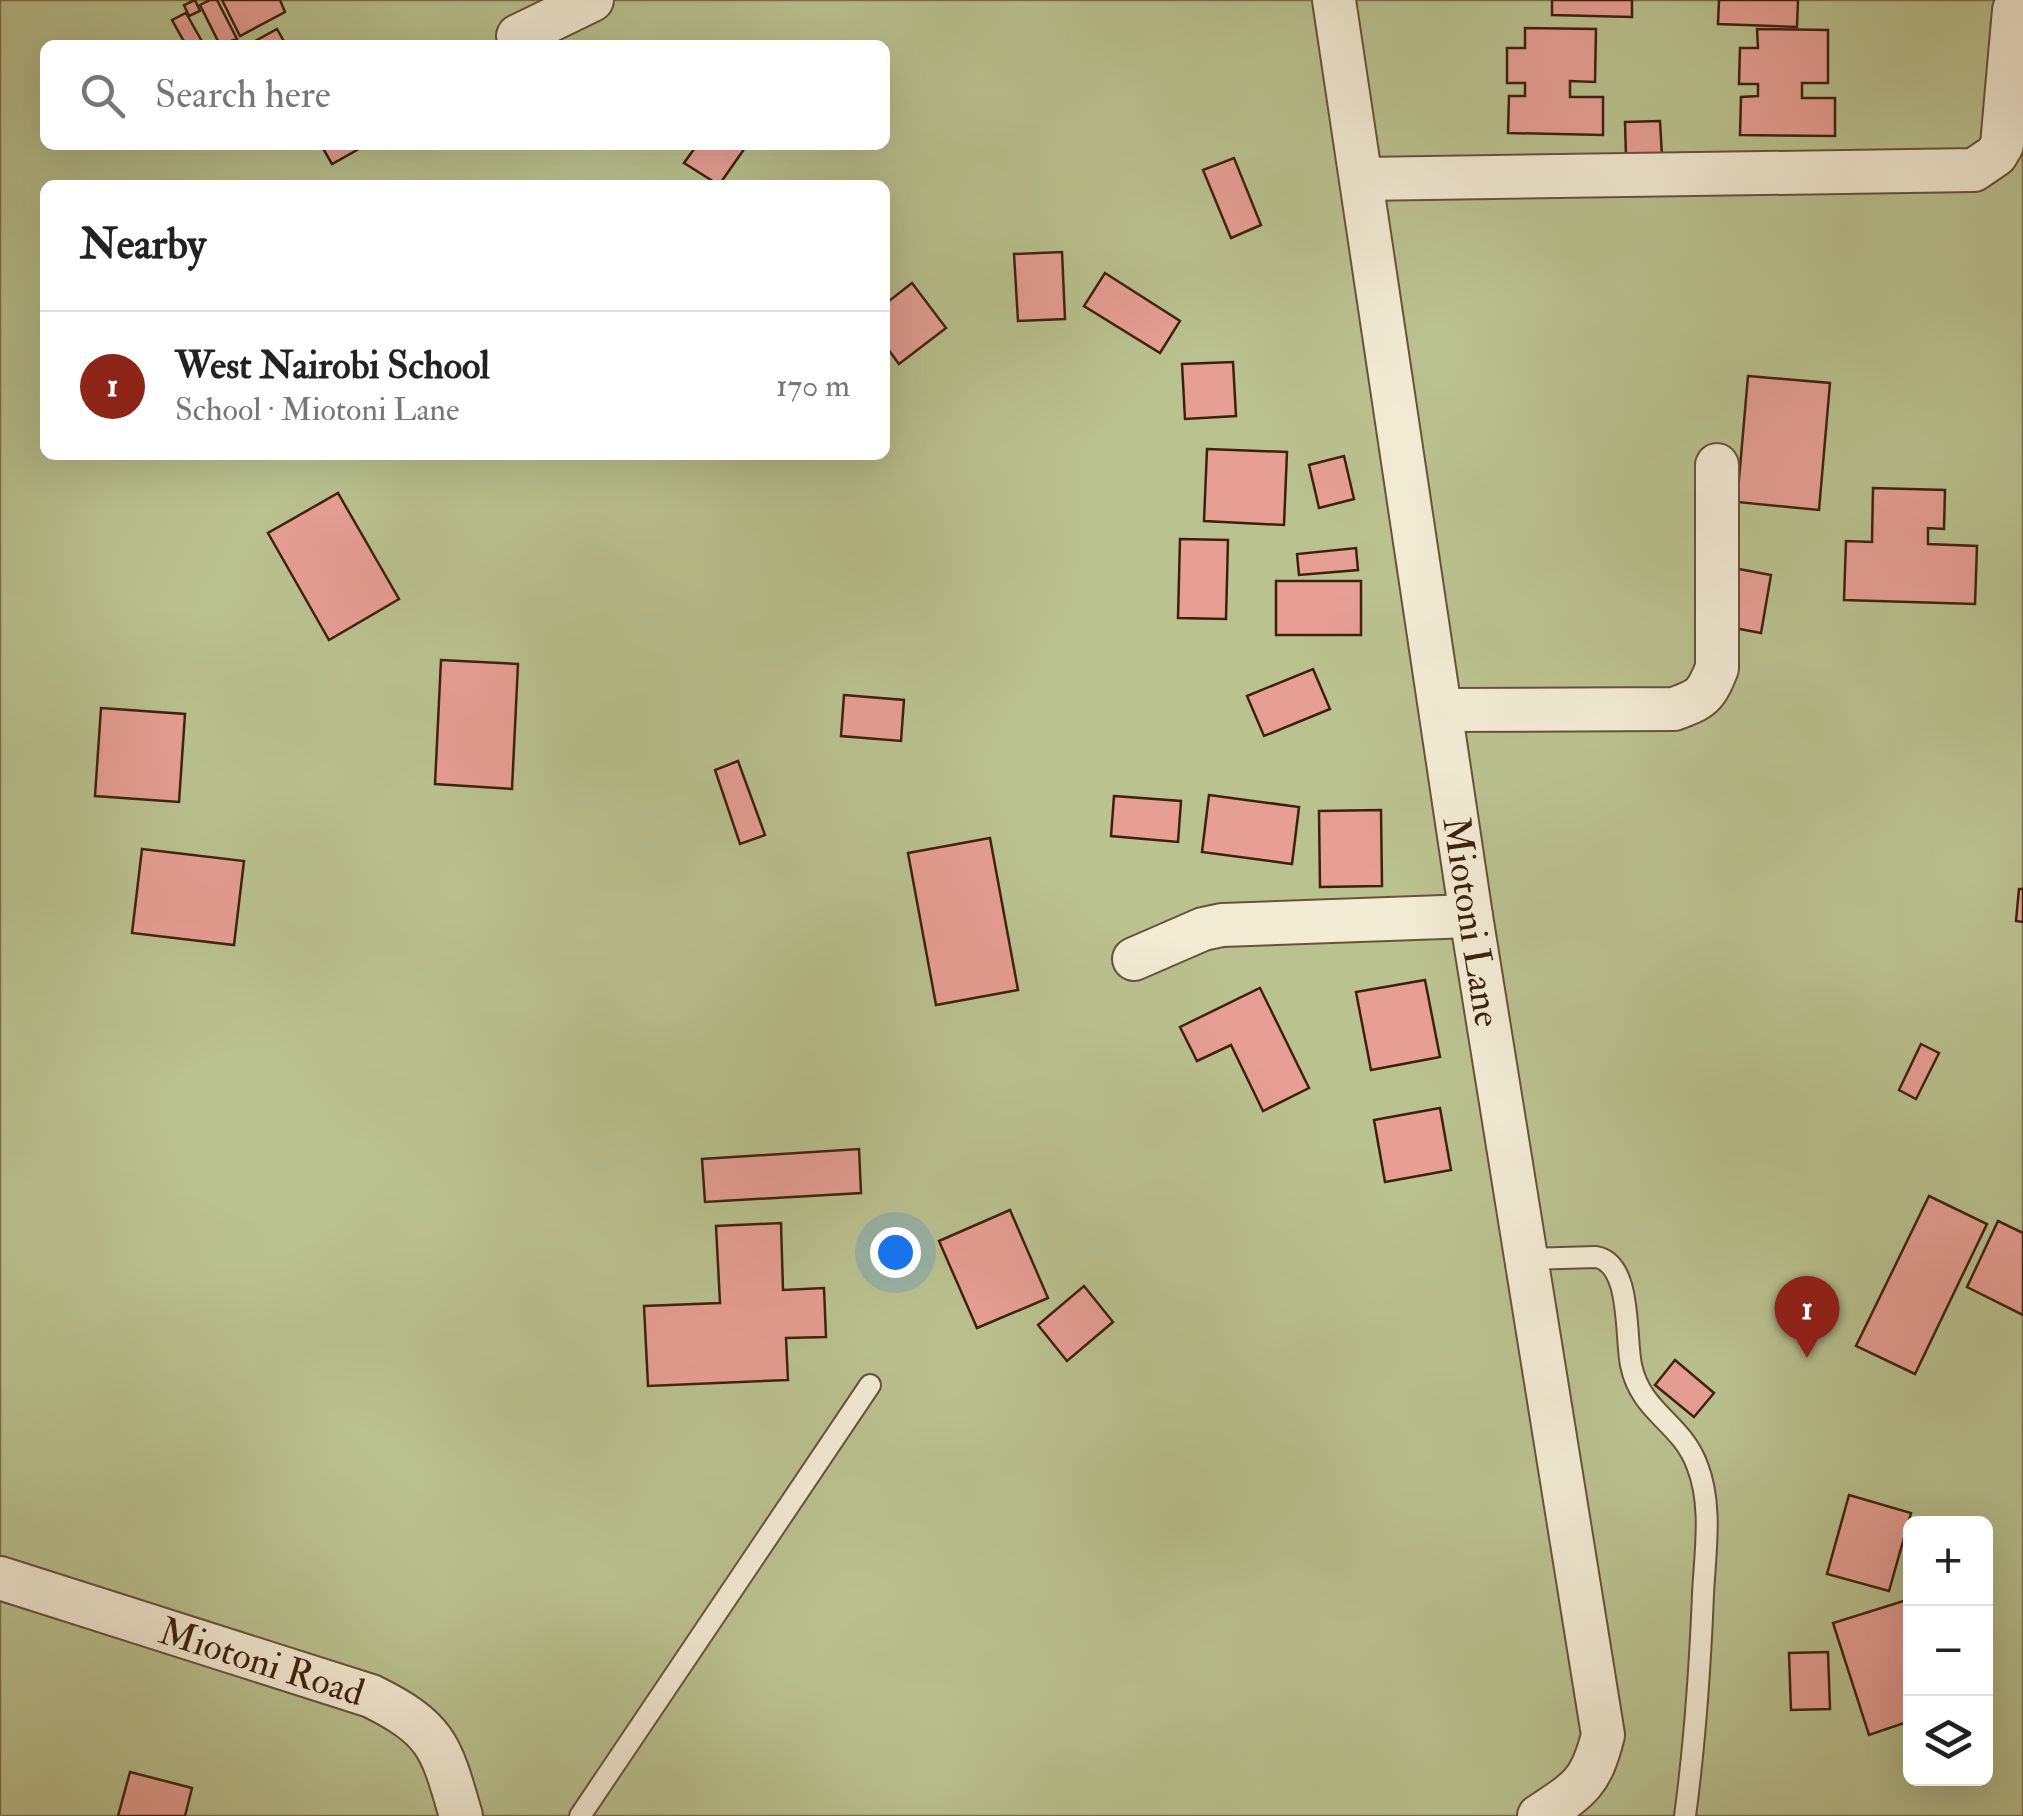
<!DOCTYPE html>
<html lang="en">
<head>
<meta charset="utf-8">
<style>
  body { margin:0; font-family:"IM FELL Double Pica",serif; background:#f6f6f6; color:#222 }
  .controls { position:absolute; right:30px; bottom:30px; display:grid; overflow:hidden; border-radius:15px; box-shadow:0 10px 40px #0002 }
  .controls button { width:90px; height:90px; display:grid; place-items:center; padding:0; border:0; border-bottom:2px solid #e0e0e0; background:#fff; color:#222; font:50px sans-serif }
  .you { position:absolute; left:895px; top:1252px; width:35px; height:35px; margin:-25px; border:8px solid #fff; border-radius:50%; background:#1a73e8; box-shadow:0 0 0 15px #1a73e833 }
  .badge { display:grid; place-items:center; width:65px; height:65px; border-radius:50%; background:#8f2418; color:#fff; font-size:32px; font-weight:700 }
  .pin { position:absolute; translate:-50% -82px; filter:drop-shadow(0 2px 5px #0008) }
  .pin::after { content:''; position:absolute; top:52px; width:35px; height:30px; background:inherit; clip-path:polygon(0 0,100% 0,50% 100%) }
  .list { margin:0; padding:0; list-style:none }
  h2 { display:flex; justify-content:space-between; align-items:center; height:130px; margin:0; padding:0 40px; font-size:42px }
  h2 small { font-size:32px; font-weight:400; color:#767676 }
  .list li { display:grid; grid-template-columns:65px 1fr auto; gap:30px; align-items:center; box-sizing:border-box; height:150px; padding:0 40px; border-top:2px solid #e0e0e0 }
  .list b { display:block; font-size:38px; white-space:nowrap }
  .list p { margin:0; font-size:32px; white-space:nowrap; color:#767676 }
  .list em { font-size:32px; font-style:normal; color:#767676 }
  .icon { flex:none; width:55px; height:55px; fill:none; stroke:currentColor; stroke-width:2; stroke-linecap:round; stroke-linejoin:round }
  .map { position:relative; flex:none; width:2023px; height:1816px; overflow:hidden }
  .search { position:absolute; background:#fff; box-shadow:0 10px 40px #0002; left:40px; top:40px; width:850px; height:110px; display:flex; align-items:center; gap:25px; box-sizing:border-box; padding:0 35px; border-radius:15px; color:#767676; font-size:38px }
  .panel { position:absolute; background:#fff; box-shadow:0 10px 40px #0002; left:40px; top:180px; width:850px; height:280px; border-radius:15px }
  .map>svg:first-child { display:block }
  .green { fill:#bac290; stroke:#7c724e; stroke-width:2.5; fill-rule:evenodd }
  .building { fill:#e79f94; stroke:#3e210d; stroke-width:2.5 }
  .lines { fill:none; stroke-linecap:round; stroke-linejoin:round }
  .service-casing { stroke:#6a513a; stroke-width:24 }
  .minor-casing { stroke:#6a513a; stroke-width:46 }
  .service { stroke:#f3ecd5; stroke-width:20 }
  .minor { stroke:#f3ecd5; stroke-width:42 }
  .labels { text-anchor:middle; stroke-width:8; stroke-linejoin:round; paint-order:stroke }
  .street-label { font-size:38px; fill:#3e210d; stroke:#f3ecd5 }
</style>
</head>
<body>
<div class="map">
<svg width="2023" height="1816" viewBox="0 0 2023 1816">
  <rect width="100%" height="100%" fill="#ece1bf"/>
  <filter id="stains"><feTurbulence type="fractalNoise" baseFrequency=".002" numOctaves="4"/><feColorMatrix values="0 0 0 0 .2 0 0 0 0 .09 0 0 0 0 .02 0 0 0 .5 -.17"/></filter>
  <radialGradient id="worn" r=".72"><stop offset=".6" stop-color="#630" stop-opacity="0"/><stop offset="1" stop-color="#630" stop-opacity=".3"/></radialGradient>
  <path class="green" d="M0 0H2023V1816H0ZM45 45H885V145H45ZM45 185H885V455H45ZM1910 1524H1986V1778H1910Z"/>
  <g class="building">
    <polygon points="195,0 200,11 189,16 184,5"/>
    <polygon points="210,0 217,0 237,39 220,45 200,5"/>
    <polygon points="222,0 280,0 285,12 240,36"/>
    <polygon points="1552,0 1632,0 1632,17 1552,15"/>
    <polygon points="1719,0 1798,0 1797,27 1718,24"/>
    <polygon points="186,13 204,45 186,45 172,20"/>
    <polygon points="1525,28 1596,29 1595,82 1570,81 1570,97 1603,97 1603,135 1508,133 1509,96 1525,96 1525,83 1507,83 1507,48 1525,48"/>
    <polygon points="277,29 286,45 248,45"/>
    <polygon points="1757,29 1828,30 1828,83 1802,83 1802,98 1835,98 1835,136 1740,135 1741,97 1758,96 1758,84 1739,84 1740,48 1758,48"/>
    <polygon points="1660,121 1662,156 1626,157 1625,122"/>
    <polygon points="321,145 366,145 332,164"/>
    <polygon points="697,145 747,145 719,185 684,163"/>
    <polygon points="1234,158 1261,225 1231,238 1203,170"/>
    <polygon points="1062,252 1065,319 1018,321 1014,254"/>
    <polygon points="1105,273 1180,321 1160,353 1084,306"/>
    <polygon points="912,283 946,328 899,364 885,345 885,304"/>
    <polygon points="1233,362 1236,416 1185,419 1182,364"/>
    <polygon points="1748,376 1830,383 1819,510 1737,502"/>
    <polygon points="1207,449 1287,452 1284,525 1204,521"/>
    <polygon points="1344,456 1354,499 1319,508 1309,465"/>
    <polygon points="1873,488 1945,490 1944,529 1928,528 1928,544 1977,546 1975,604 1844,600 1846,541 1872,542"/>
    <polygon points="338,493 399,599 329,640 268,533"/>
    <polygon points="1180,539 1228,540 1226,619 1178,618"/>
    <polygon points="1356,548 1358,570 1299,575 1297,554"/>
    <polygon points="1739,569 1771,575 1761,633 1729,627"/>
    <rect x="1276" y="581" width="85" height="54"/>
    <polygon points="441,660 518,664 512,789 435,784"/>
    <polygon points="1313,669 1330,709 1264,736 1247,696"/>
    <polygon points="844,695 904,700 901,741 841,736"/>
    <polygon points="101,708 185,714 179,802 95,796"/>
    <polygon points="738,761 765,835 740,844 715,770"/>
    <polygon points="1209,795 1299,807 1292,864 1202,852"/>
    <polygon points="1114,796 1181,801 1178,842 1111,836"/>
    <polygon points="1381,810 1382,886 1320,887 1319,811"/>
    <polygon points="990,838 1018,990 936,1005 908,853"/>
    <polygon points="142,849 244,861 234,945 132,933"/>
    <polygon points="2019,889 2023,889 2023,922 2016,921"/>
    <polygon points="1425,980 1440,1057 1371,1070 1356,992"/>
    <polygon points="1260,988 1309,1088 1263,1111 1231,1045 1197,1061 1180,1027"/>
    <polygon points="1921,1044 1939,1053 1916,1099 1899,1090"/>
    <polygon points="1440,1108 1451,1170 1385,1182 1374,1120"/>
    <polygon points="859,1149 861,1193 705,1202 702,1159"/>
    <polygon points="1929,1196 1987,1224 1915,1374 1856,1346"/>
    <polygon points="1010,1210 1048,1298 977,1328 939,1241"/>
    <polygon points="1998,1221 2023,1233 2023,1315 1967,1287"/>
    <polygon points="781,1223 783,1290 824,1288 826,1337 786,1338 788,1380 648,1386 644,1306 720,1303 716,1226"/>
    <polygon points="1084,1286 1113,1322 1067,1361 1038,1325"/>
    <polygon points="1675,1360 1714,1393 1694,1417 1655,1385"/>
    <polygon points="1849,1495 1911,1513 1889,1591 1827,1574"/>
    <polygon points="1910,1599 1910,1721 1869,1735 1833,1623"/>
    <polygon points="1828,1652 1830,1709 1791,1710 1789,1653"/>
    <polygon points="130,1772 192,1788 185,1816 118,1816"/>
  </g>
  <g class="lines">
    <defs>
      <g id="service">
        <path d="M1526 1259 1596 1257C1632 1263 1625 1336 1631 1365 1641 1413 1681 1422 1697 1465 1713 1505 1705 1552 1703 1594 1700 1669 1695 1742 1685 1816"/>
        <polyline points="580,1816 870,1385"/>
      </g>
      <g id="minor">
        <path id="s1" d="M1334 0 1471 916 1603 1735C1591 1783 1580 1789 1539 1816"/>
        <polyline points="518,36 592,0"/>
        <polyline points="1362,179 1974,170 1996,155 2002,145 2014,10 2022,0"/>
        <path d="M1442 710 1674 709C1702 699 1706 696 1717 668V465"/>
        <polyline points="1134,959 1203,929 1222,925 1471,916"/>
        <path id="s2" d="M0 1578 371 1696C438 1729 441 1747 461 1816"/>
      </g>
    </defs>
    <use href="#service" class="service-casing"/>
    <use href="#minor" class="minor-casing"/>
    <use href="#service" class="service"/>
    <use href="#minor" class="minor"/>
  </g>
  <g class="labels">
    <g class="street-label">
      <text dy="13" stroke="none"><textPath href="#s1" startOffset="932">Miotoni Lane</textPath></text>
      <text dy="13" stroke="none"><textPath href="#s2" startOffset="275">Miotoni Road</textPath></text>
    </g>
  </g>
  <rect width="100%" height="100%" filter="url(#stains)"/>
  <rect width="100%" height="100%" fill="url(#worn)"/>
</svg>
<div class="controls">
<button>+</button>
<button>−</button>
<button><svg class="icon" aria-label="layers" viewBox="0 0 24 24"><path d="M12 4l9 5-9 5-9-5zM3 14l9 5 9-5"/></svg></button>
</div>
<div class="you"></div>
<div class="pin badge" style="left:1807px;top:1358px">1</div>
<div class="search"><svg class="icon" aria-label="search" viewBox="0 0 24 24"><circle cx="10" cy="10" r="6"/><path d="M15 15l6 6"/></svg>Search here</div>
<section class="panel">
<h2>Nearby<small></small></h2>
<ul class="list">
<li><span class="badge">1</span><div><b>West Nairobi School</b><p>School · Miotoni Lane</p></div><em>170 m</em></li>
</ul>
</section>
</div>
</body>
</html>
